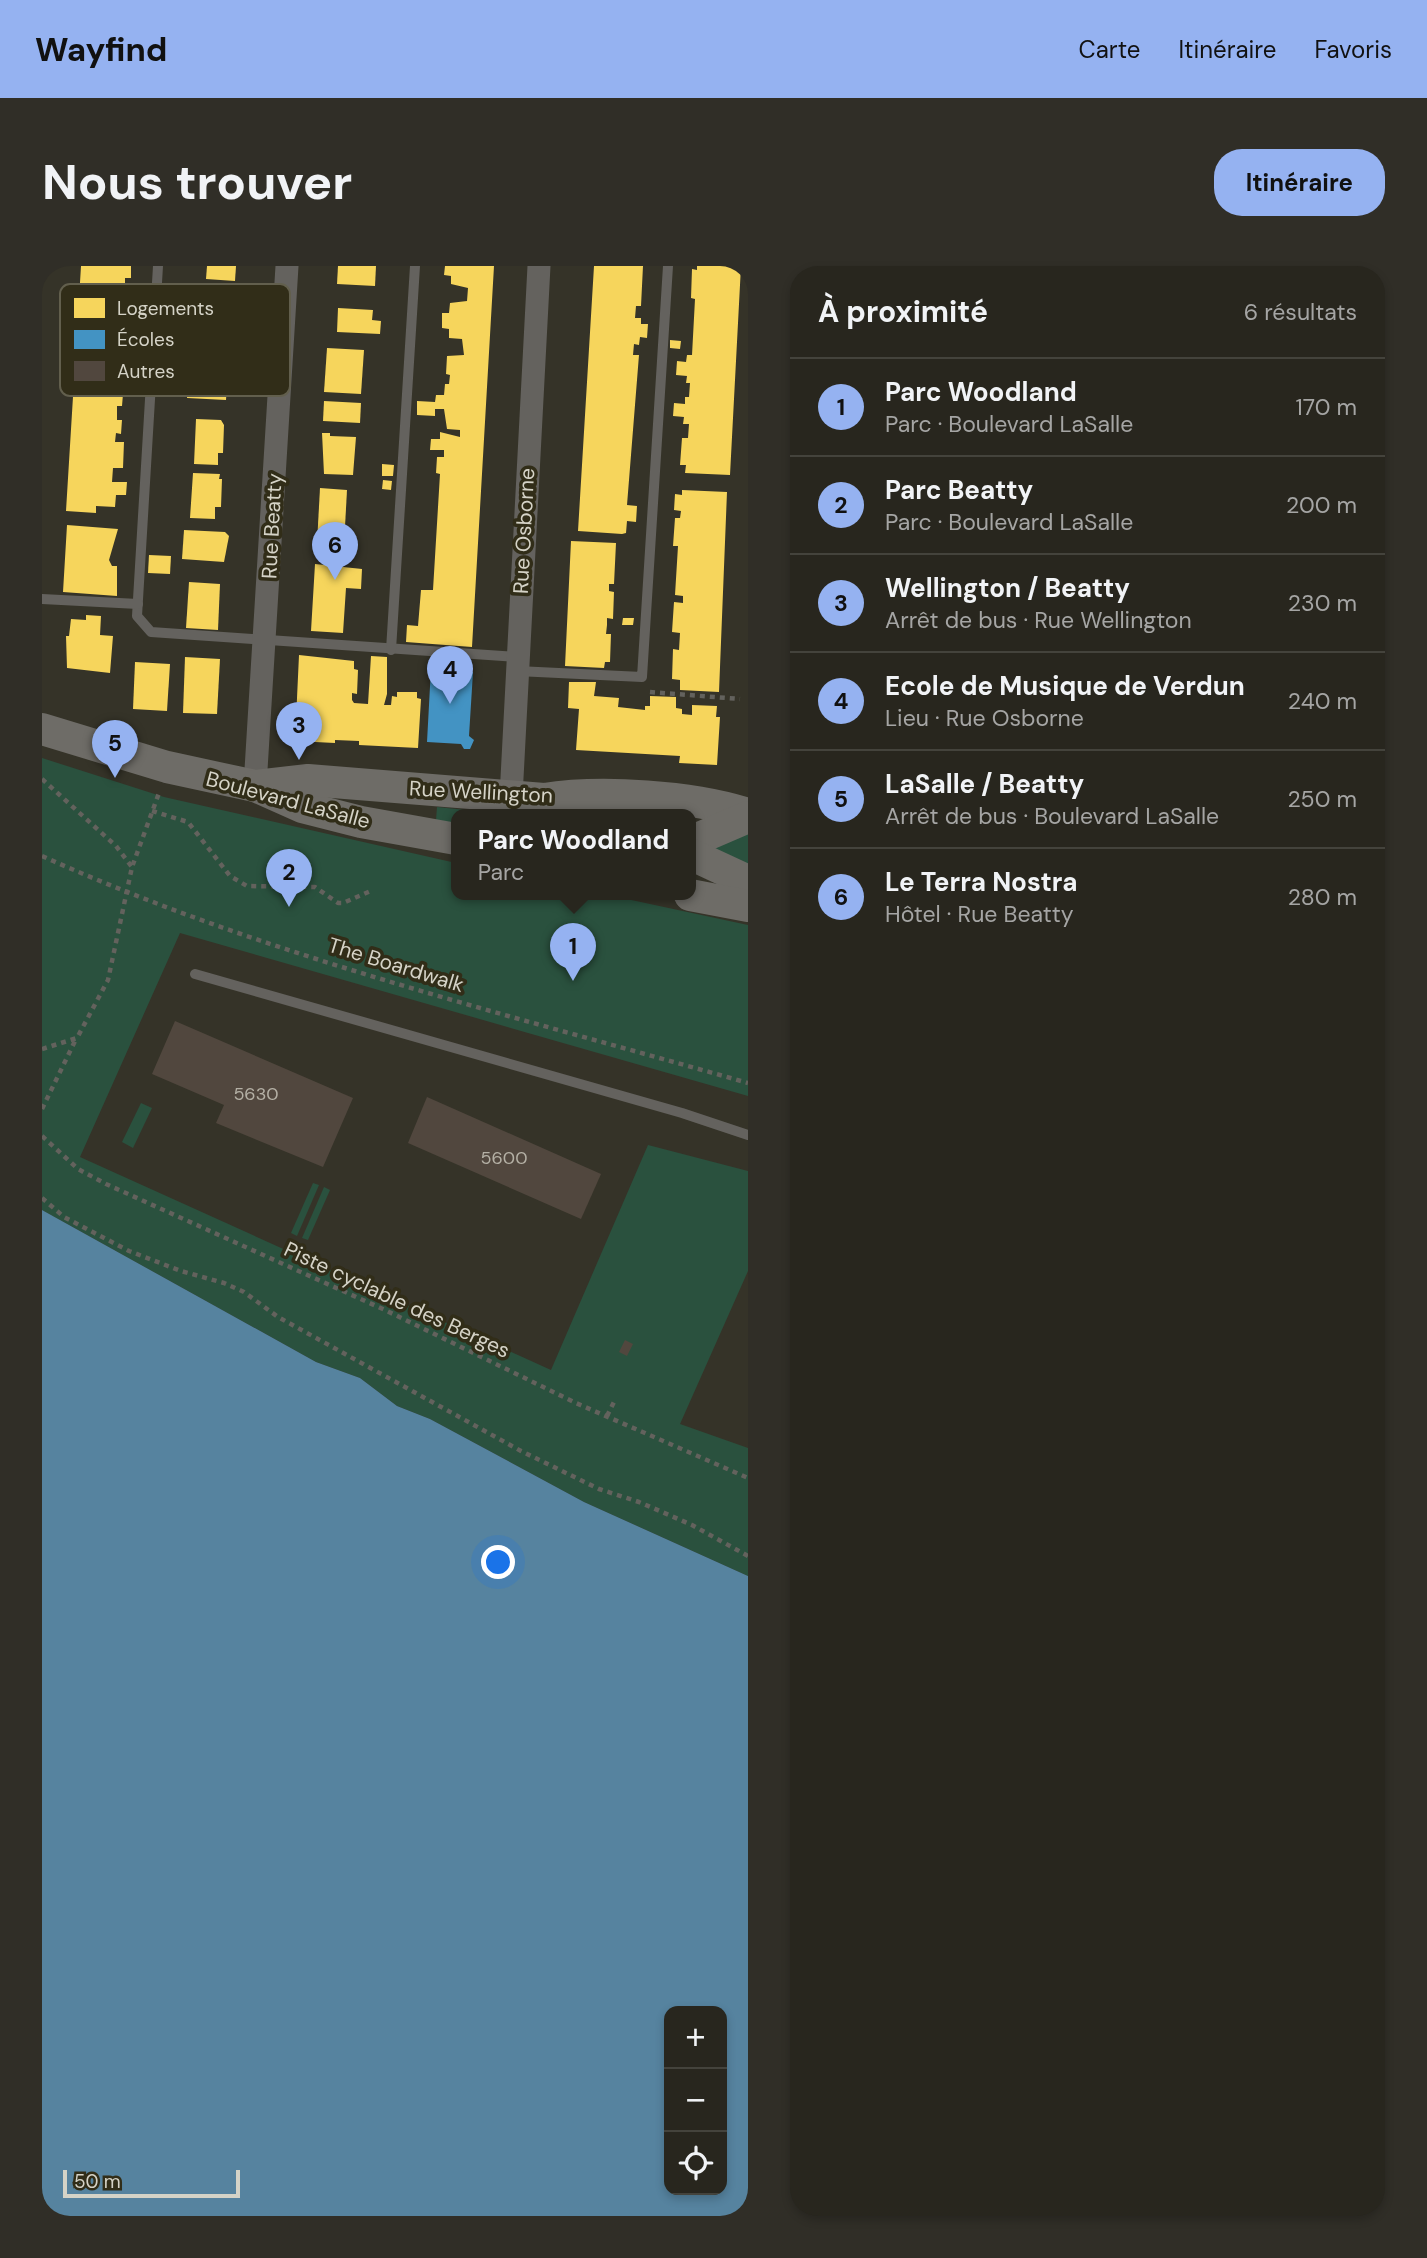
<!DOCTYPE html>
<html lang="fr">
<head>
<meta charset="utf-8">
<style>
  body { margin:0; font-family:"DM Sans",sans-serif; background:#302e27; color:#f1f3f6 }
  .controls { position:absolute; right:21px; bottom:21px; display:grid; overflow:hidden; border-radius:14px; box-shadow:0 4px 10px #0003 }
  .controls button { width:63px; height:63px; display:grid; place-items:center; padding:0; border:0; border-bottom:2px solid #44433c; background:#28261e; color:#f1f3f6; font:35px sans-serif }
  .scale { position:absolute; left:21px; bottom:18px; width:177px; box-sizing:border-box; padding-left:7px; border:4px solid #d5d3c7; border-top:0; font-size:19px; line-height:24px; white-space:nowrap; color:#d5d3c7; -webkit-text-stroke:5px #312d18; paint-order:stroke }
  .you { position:absolute; left:457px; top:1297px; width:24px; height:24px; margin:-18px; border:5px solid #fff; border-radius:50%; background:#1a73e8; box-shadow:0 0 0 10px #1a73e833 }
  .badge { display:grid; place-items:center; width:46px; height:46px; border-radius:50%; background:#95b2f1; color:#111; font-size:23px; font-weight:700 }
  .pin { position:absolute; translate:-50% -58px; filter:drop-shadow(0 2px 4px #0008) }
  .pin::after { content:''; position:absolute; top:37px; width:24px; height:21px; background:inherit; clip-path:polygon(0 0,100% 0,50% 100%) }
  .popup { position:absolute; left:409px; top:543px; width:245px; height:91px; box-sizing:border-box; display:grid; place-content:center; border-radius:14px; background:#28261e; filter:drop-shadow(0 2px 5px #0005); font-size:23px; white-space:nowrap; color:#a5a5a4 }
  .popup b { font-size:26px; color:#f1f3f6 }
  .popup::after { content:''; position:absolute; left:50%; top:100%; margin-left:-14px; border:14px solid transparent; border-top-color:#28261e }
  .list { margin:0; padding:0; list-style:none }
  h2 { display:flex; justify-content:space-between; align-items:center; height:91px; margin:0; padding:0 28px; font-size:30px }
  h2 small { font-size:23px; font-weight:400; color:#a5a5a4 }
  .list li { display:grid; grid-template-columns:46px 1fr auto; gap:21px; align-items:center; box-sizing:border-box; height:98px; padding:0 28px; border-top:2px solid #44433c }
  .list b { display:block; font-size:26px; white-space:nowrap }
  .list p { margin:0; font-size:23px; white-space:nowrap; color:#a5a5a4 }
  .list em { font-size:23px; font-style:normal; color:#a5a5a4 }
  .icon { flex:none; width:38px; height:38px; fill:none; stroke:currentColor; stroke-width:2; stroke-linecap:round; stroke-linejoin:round }
  .map { position:relative; flex:none; width:706px; height:1950px; overflow:hidden; border-radius:28px }
  header { display:flex; align-items:center; gap:42px; box-sizing:border-box; height:98px; padding:0 35px; background:#95b2f1; color:#111 }
  header strong { font-size:33px }
  nav { display:flex; gap:38px; margin-inline-start:auto; font-size:24px }
  .intro { display:flex; align-items:center; justify-content:space-between; box-sizing:border-box; height:168px; padding:0 42px }
  h1 { margin:0; font-size:49px }
  .button { padding:18px 32px; border-radius:28px; background:#95b2f1; color:#111; font-size:24px; font-weight:700 }
  main { display:flex; gap:42px; padding:0 42px }
  aside { flex:1; background:#28261e; border-radius:28px; box-shadow:0 4px 10px #0003 }
  .map>svg:first-child { display:block }
  .green { fill:#2a513e }
  .water { fill:#56839f; fill-rule:evenodd }
  .homes { fill:#f6d55c }
  .schools { fill:#4393c3 }
  .building { fill:#51473e }
  .lines { fill:none; stroke-linecap:round; stroke-linejoin:round }
  .path { stroke:#63625d; stroke-width:4.5; stroke-dasharray:5 5; stroke-linecap:butt }
  .service { stroke:#64625e; stroke-width:10 }
  .minor { stroke:#64625e; stroke-width:23 }
  .secondary { stroke:#6e6c67; stroke-width:32 }
  .labels { text-anchor:middle; stroke-width:7; stroke-linejoin:round; paint-order:stroke }
  .number-label { font-size:18px; fill:#b4b0a5 }
  .street-label { font-size:21px; fill:#d5d3c7; stroke:#312d18 }
  .key { fill:#312d18; stroke:#625f4d; stroke-width:2 }
  .key-label { font-size:19px; fill:#d5d3c7 }
</style>
</head>
<body>
<header>
<strong>Wayfind</strong>
<nav><a>Carte</a><a>Itinéraire</a><a>Favoris</a></nav>
</header>
<div class="intro"><h1>Nous trouver</h1><a class="button">Itinéraire</a></div>
<main>
<div class="map">
<svg width="706" height="1950" viewBox="0 0 706 1950">
  <rect width="100%" height="100%" fill="#353328"/>
  <g class="green">
    <polygon points="0,492 122,531 414,597 414,629 566,629 706,659 706,830 138,667 38,891 509,1104 606,879 706,905 706,1005 638,1158 706,1182 706,1310 542,1236 388,1153 355,1140 318,1112 274,1096 0,944"/>
    <polygon points="395,541 472,549 414,549 414,558 394,554"/>
    <polygon points="697,568 706,568 706,606 665,580"/>
    <polygon points="99,837 110,842 91,882 80,876"/>
    <polygon points="271,917 277,919 255,970 249,967"/>
    <polygon points="282,921 288,924 266,974 260,972"/>
  </g>
  <path class="water" d="M0 944 274 1096 318 1112 355 1140 388 1153 542 1236 706 1310V1950H0ZM627 1745H680V1924H627Z"/>
  <g class="homes">
    <polygon points="39,0 89,0 89,12 83,12 83,21 88,21 86,56 81,56 80,63 84,63 84,75 99,76 98,87 83,86 82,99 78,98 77,105 82,105 81,117 96,118 95,129 81,128 80,140 75,140 75,154 80,154 79,168 74,167 73,176 82,176 81,202 71,202 70,216 85,216 84,229 74,229 73,241 54,240 54,247 24,245"/>
    <polygon points="165,0 194,0 193,15 164,13"/>
    <polygon points="296,0 334,0 333,20 295,18"/>
    <polygon points="403,0 452,0 430,381 364,376 365,359 376,360 379,324 391,324 398,208 394,207 395,191 402,191 402,184 388,184 389,173 398,173 398,166 418,171 418,164 405,163 402,143 393,143 393,150 375,149 375,135 393,136 394,129 402,129 403,118 407,118 408,109 404,108 405,90 422,89 420,73 407,72 407,63 400,62 400,47 407,47 408,37 425,35 426,22 409,18 409,10 402,9"/>
    <polygon points="552,0 601,0 599,40 594,40 593,52 599,52 599,58 606,58 605,72 598,71 597,79 592,78 591,89 597,89 585,239 595,240 594,256 585,255 584,267 580,268 536,265"/>
    <polygon points="655,0 699,0 688,209 643,207 644,199 638,199 640,172 646,172 647,158 641,158 642,151 631,150 632,137 643,138 643,131 647,131 648,117 644,117 645,110 634,109 635,95 644,96 645,89 650,89 653,33 649,32 650,3 655,4"/>
    <polygon points="152,22 199,25 197,57 150,55 150,50 146,49 146,32 151,32"/>
    <polygon points="296,42 331,44 330,54 339,55 338,68 295,66"/>
    <polygon points="628,74 639,75 638,83 628,82"/>
    <polygon points="148,81 187,85 184,134 145,132"/>
    <polygon points="285,82 322,84 319,128 282,126"/>
    <polygon points="282,135 319,137 318,157 281,155"/>
    <polygon points="154,153 179,154 182,159 181,187 176,187 176,199 152,198"/>
    <polygon points="280,167 288,167 288,170 314,171 311,209 282,208"/>
    <polygon points="340,198 352,199 351,210 340,210"/>
    <polygon points="151,207 178,208 177,213 180,213 179,241 173,241 173,253 148,252"/>
    <polygon points="341,214 350,215 349,224 340,223"/>
    <polygon points="278,222 305,224 302,279 275,277"/>
    <polygon points="640,224 685,226 677,426 638,424 638,414 630,413 631,383 637,384 638,367 630,366 632,336 641,337 641,330 633,329 636,280 631,280 633,252 638,252 639,245 632,244 633,228 640,229"/>
    <polygon points="25,259 76,263 67,294 70,300 75,300 75,330 21,326"/>
    <polygon points="142,264 183,266 187,270 182,296 140,293"/>
    <polygon points="529,275 574,277 572,318 567,318 567,325 572,326 571,353 565,352 565,359 564,368 569,368 568,396 563,396 562,402 523,400"/>
    <polygon points="107,289 129,290 128,308 106,307"/>
    <polygon points="273,298 320,303 319,323 304,322 301,367 269,365"/>
    <polygon points="147,316 178,318 176,364 144,362"/>
    <polygon points="44,349 59,350 58,369 71,370 68,407 25,402 24,370 27,370 29,353 44,354"/>
    <polygon points="581,352 592,352 591,359 580,359"/>
    <polygon points="257,389 312,395 312,403 316,404 315,428 310,427 310,434 312,437 326,438 329,390 345,391 345,428 342,439 349,439 350,430 355,431 355,426 375,426 375,432 379,433 376,482 317,479 317,475 293,474 293,477 253,475"/>
    <polygon points="143,391 178,393 175,448 141,447"/>
    <polygon points="93,396 128,398 125,445 91,443"/>
    <polygon points="527,416 554,416 552,430 577,432 576,441 603,444 603,440 608,440 608,430 634,431 634,442 640,443 640,448 650,449 650,439 675,440 674,451 678,451 675,499 637,497 638,490 534,484 537,443 526,442"/>
  </g>
  <polygon class="schools" points="400,398 421,400 421,405 431,406 427,470 432,474 428,483 422,483 419,478 385,476 389,402 400,403"/>
  <g class="building">
    <polygon points="133,755 311,832 281,901 174,857 182,839 110,808"/>
    <polygon points="385,831 559,908 539,953 366,877"/>
    <polygon points="583,1074 591,1078 585,1090 577,1086"/>
  </g>
  <g class="lines">
    <g class="path">
      <polyline points="608,426 698,433"/>
      <polyline points="0,513 74,580 90,601"/>
      <polyline points="110,545 146,556 188,610 205,620 273,621 296,637 301,637 331,624"/>
      <path d="M0 590C225 691 469 749 706 817"/>
      <polyline points="0,783 35,772 66,714 90,601 117,527"/>
      <polyline points="0,843 34,773"/>
      <polyline points="0,870 36,903 64,918 343,1044 534,1137 706,1212"/>
      <polyline points="0,932 22,951 87,985 139,1005 182,1017 202,1026 236,1051 479,1185 557,1223 597,1236 650,1259 706,1290"/>
      <polyline points="565,1150 574,1132"/>
    </g>
    <g class="service">
      <polyline points="116,0 95,350 109,366 474,391"/>
      <polyline points="0,333 96,338"/>
      <polyline points="349,384 373,0"/>
      <polyline points="475,405 600,411 626,0"/>
      <polyline points="153,708 640,847 706,869"/>
    </g>
    <g class="minor">
      <polyline points="213,520 245,0"/>
      <polyline points="469,531 497,0"/>
    </g>
    <g class="secondary">
      <polyline points="0,463 125,501 213,520 260,541 319,556 414,573"/>
      <path d="M213 520 266 514 502 533C559 524 651 530 706 548"/>
      <polyline points="648,576 706,551"/>
      <polyline points="648,588 706,615"/>
      <polyline points="648,629 706,640"/>
    </g>
  </g>
  <g class="labels">
    <g class="number-label">
      <text x="214" y="834">5630</text>
      <text x="462" y="898">5600</text>
    </g>
    <g class="street-label">
      <text transform="translate(230 260) rotate(-87)" y="7">Rue Beatty</text>
      <text transform="translate(482 265) rotate(-87)" y="7">Rue Osborne</text>
      <text transform="translate(439 526) rotate(3)" y="7">Rue Wellington</text>
      <text transform="translate(246 534) rotate(15)" y="7">Boulevard LaSalle</text>
      <text transform="translate(354 699) rotate(17)" y="7">The Boardwalk</text>
      <text transform="translate(355 1034) rotate(25)" y="7">Piste cyclable des Berges</text>
    </g>
  </g>
  <rect x="18" y="18" width="230" height="112" rx="10" class="key"/>
  <rect x="32" y="32" width="31" height="20" fill="#f6d55c"/>
  <rect x="32" y="64" width="31" height="19" fill="#4393c3"/>
  <rect x="32" y="95" width="31" height="20" fill="#51473e"/>
  <g class="key-label">
    <text x="75" y="49">Logements</text>
    <text x="75" y="80">Écoles</text>
    <text x="75" y="112">Autres</text>
  </g>
</svg>
<div class="controls">
<button>+</button>
<button>−</button>
<button><svg class="icon" aria-label="locate" viewBox="0 0 24 24"><circle cx="12" cy="12" r="6"/><path d="M12 2v4M12 18v4M2 12h4M18 12h4"/></svg></button>
</div>
<div class="scale">50 m</div>
<div class="you"></div>
<div class="pin badge" style="left:531px;top:715px">1</div>
<div class="popup"><b>Parc Woodland</b>Parc</div>
<div class="pin badge" style="left:247px;top:641px">2</div>
<div class="pin badge" style="left:257px;top:494px">3</div>
<div class="pin badge" style="left:408px;top:438px">4</div>
<div class="pin badge" style="left:73px;top:512px">5</div>
<div class="pin badge" style="left:293px;top:314px">6</div>
</div>
<aside>
<h2>À proximité<small>6 résultats</small></h2>
<ul class="list">
<li><span class="badge">1</span><div><b>Parc Woodland</b><p>Parc · Boulevard LaSalle</p></div><em>170 m</em></li>
<li><span class="badge">2</span><div><b>Parc Beatty</b><p>Parc · Boulevard LaSalle</p></div><em>200 m</em></li>
<li><span class="badge">3</span><div><b>Wellington / Beatty</b><p>Arrêt de bus · Rue Wellington</p></div><em>230 m</em></li>
<li><span class="badge">4</span><div><b>Ecole de Musique de Verdun</b><p>Lieu · Rue Osborne</p></div><em>240 m</em></li>
<li><span class="badge">5</span><div><b>LaSalle / Beatty</b><p>Arrêt de bus · Boulevard LaSalle</p></div><em>250 m</em></li>
<li><span class="badge">6</span><div><b>Le Terra Nostra</b><p>Hôtel · Rue Beatty</p></div><em>280 m</em></li>
</ul>
</aside>
</main>
</body>
</html>
